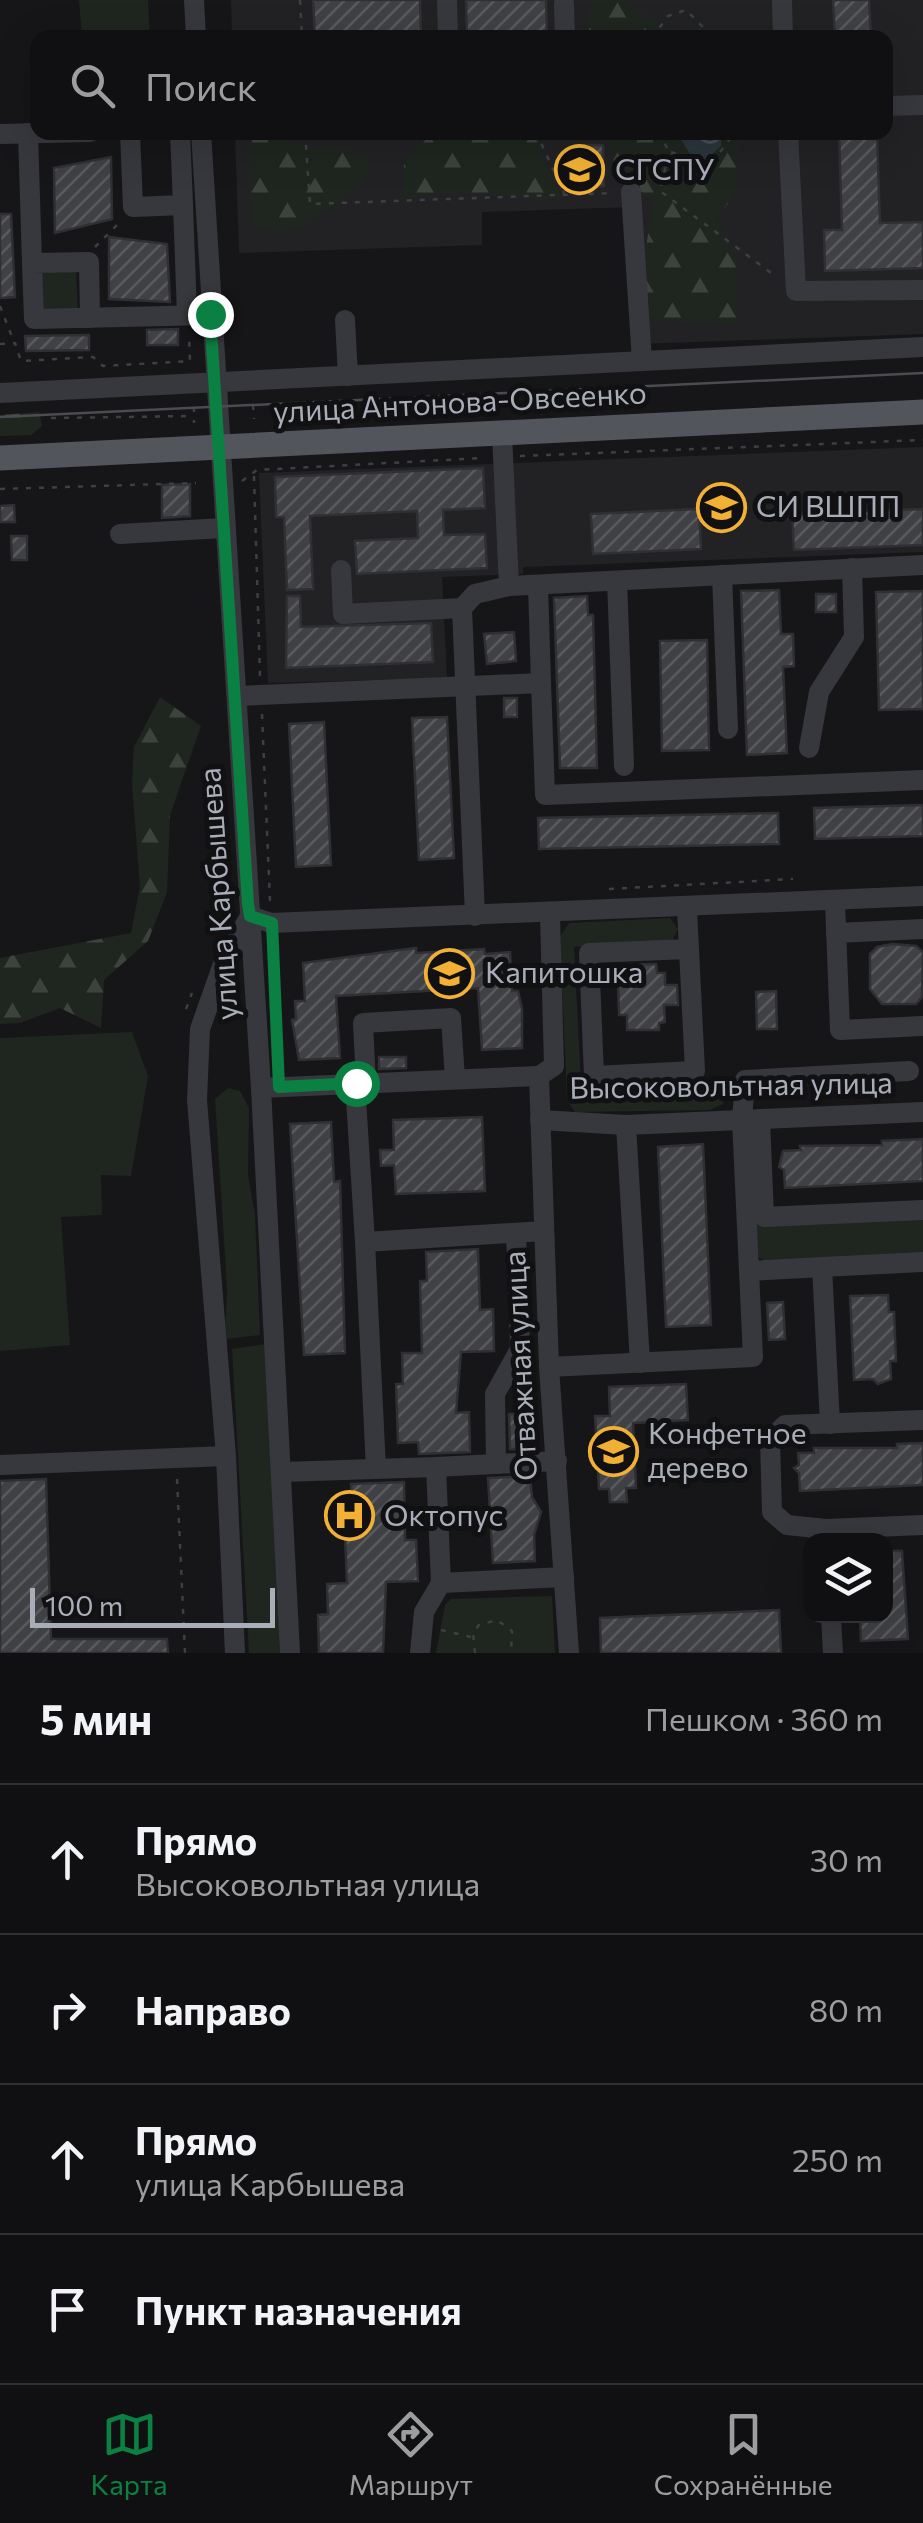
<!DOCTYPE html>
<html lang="ru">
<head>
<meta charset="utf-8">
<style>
  body { margin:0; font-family:Commissioner,sans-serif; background:#19191b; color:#f1f3f6 }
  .controls { position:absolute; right:30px; bottom:30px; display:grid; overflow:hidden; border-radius:20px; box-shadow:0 10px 40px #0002 }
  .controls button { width:90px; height:90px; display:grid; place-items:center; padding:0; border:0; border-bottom:2px solid #303032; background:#101012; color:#f1f3f6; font:50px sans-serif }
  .scale { position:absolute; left:30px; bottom:25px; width:245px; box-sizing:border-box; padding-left:10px; border:5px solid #a8adb8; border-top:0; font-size:28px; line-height:35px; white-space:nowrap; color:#a8adb8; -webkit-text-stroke:8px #111113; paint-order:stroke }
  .stop { position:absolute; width:30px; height:30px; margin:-22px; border:8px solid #0b8043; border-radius:50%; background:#fff }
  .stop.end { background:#0b8043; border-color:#fff; box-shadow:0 2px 10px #0008 }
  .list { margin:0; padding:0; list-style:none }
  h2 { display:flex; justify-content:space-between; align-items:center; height:130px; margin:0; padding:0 40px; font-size:42px }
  h2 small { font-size:32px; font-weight:400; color:#9c9d9f }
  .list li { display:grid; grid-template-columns:65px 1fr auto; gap:30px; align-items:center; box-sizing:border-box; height:150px; padding:0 40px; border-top:2px solid #303032 }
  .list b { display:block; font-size:38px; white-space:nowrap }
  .list p { margin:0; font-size:32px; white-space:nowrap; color:#9c9d9f }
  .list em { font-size:32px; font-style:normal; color:#9c9d9f }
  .icon { flex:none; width:55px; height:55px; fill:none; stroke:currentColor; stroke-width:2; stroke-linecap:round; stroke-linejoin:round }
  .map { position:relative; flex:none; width:923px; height:1653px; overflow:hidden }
  .search { position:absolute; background:#101012; box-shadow:0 10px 40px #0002; left:30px; right:30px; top:30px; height:110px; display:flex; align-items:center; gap:25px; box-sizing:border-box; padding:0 35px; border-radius:20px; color:#9c9d9f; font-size:38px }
  .sheet { height:730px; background:#101012 }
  nav { display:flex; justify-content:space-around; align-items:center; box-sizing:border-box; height:140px; border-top:2px solid #303032; background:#101012; font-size:28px; color:#9c9d9f }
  nav a { display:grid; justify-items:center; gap:5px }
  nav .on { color:#0b8043 }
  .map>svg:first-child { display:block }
  .built { fill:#222225 }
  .green { fill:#1e261f }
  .forest { fill:url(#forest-firs) }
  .water { fill:url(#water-waves) }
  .building { fill:url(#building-hatch); stroke:#303034; stroke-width:2.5 }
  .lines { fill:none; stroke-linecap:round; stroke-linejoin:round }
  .path { stroke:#3d3f44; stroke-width:2.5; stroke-dasharray:5 8; stroke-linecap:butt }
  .minor { stroke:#37383d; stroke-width:20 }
  .major { stroke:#53555c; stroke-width:25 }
  .tram { stroke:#4a4c52; stroke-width:2.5 }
  .route { stroke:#0b8043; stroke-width:12 }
  .labels { text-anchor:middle; stroke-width:10; stroke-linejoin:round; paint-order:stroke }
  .poi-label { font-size:30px; fill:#a8adb8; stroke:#111113; text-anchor:start }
  .street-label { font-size:30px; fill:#a8adb8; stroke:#111113 }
</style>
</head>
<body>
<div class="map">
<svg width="923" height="1653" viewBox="0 0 923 1653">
  <defs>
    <pattern id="forest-firs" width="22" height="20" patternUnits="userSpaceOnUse" patternTransform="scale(2.5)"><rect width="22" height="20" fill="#1e261f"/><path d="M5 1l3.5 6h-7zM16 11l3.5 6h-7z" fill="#3c433d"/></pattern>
    <pattern id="water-waves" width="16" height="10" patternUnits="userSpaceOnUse" patternTransform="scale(2.5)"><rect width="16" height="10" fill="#2c353c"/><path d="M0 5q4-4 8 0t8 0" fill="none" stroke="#485056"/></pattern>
    <pattern id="building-hatch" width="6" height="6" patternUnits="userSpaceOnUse" patternTransform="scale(2.5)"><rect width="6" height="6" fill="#404145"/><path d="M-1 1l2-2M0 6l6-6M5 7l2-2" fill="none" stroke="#595a5e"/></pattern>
  </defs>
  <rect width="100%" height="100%" fill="#161618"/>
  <g class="built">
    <polygon points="231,0 923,0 923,334 637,344 631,207 482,212 482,245 239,253 235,133 886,132 886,38 232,37"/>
    <polygon points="923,447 923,552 523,567 523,574 442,577 447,678 268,683 259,473"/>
  </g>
  <g class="green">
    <polygon points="79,0 148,0 150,37 82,37"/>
    <polygon points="76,270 78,312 41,314 39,273"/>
    <polygon points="670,918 678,929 672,941 574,947 581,1084 721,1079 723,1104 710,1110 575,1112 567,1100 560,937 569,923"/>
    <polygon points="132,1032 148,1076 131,1176 101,1175 102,1215 61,1217 70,1345 0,1351 0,1038"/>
    <polygon points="228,1088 240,1091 249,1108 248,1175 255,1215 260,1335 225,1339 227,1288 215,1099"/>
    <polygon points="754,1137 761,1224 923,1217 923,1255 769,1264 756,1255"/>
    <polygon points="266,1344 280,1653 249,1653 232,1349"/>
    <polygon points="552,1596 555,1653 436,1653 445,1605 451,1599"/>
  </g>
  <g class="forest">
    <polygon points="592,0 623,0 669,32 690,24 712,37 585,37"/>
    <path d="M533 132 561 198C508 199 458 185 404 198V163L432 133Z"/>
    <path d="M248 133H281L288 145 342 148 369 157 364 181C332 205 288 253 251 220Z"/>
    <path d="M606 133H739L734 196 716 218 736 255 737 324 656 321C635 285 647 242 654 202L616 171Z"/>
    <polygon points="39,412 42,426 31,435 0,436 0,415"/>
    <polygon points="160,697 201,726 170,815 167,892 148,941 104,980 101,1028 60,1008 20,1023 0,1024 0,958 131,933 140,887 132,783 134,747"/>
  </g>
  <polygon class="water" points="677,133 721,133 721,146 707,159 692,157"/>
  <g class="building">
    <polygon points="313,0 420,0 421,38 315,38"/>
    <polygon points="466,0 546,0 547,38 467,38"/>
    <polygon points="833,0 869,0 871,38 835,38"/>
    <polygon points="839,132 877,132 880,223 923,222 923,268 825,271 824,230 842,230"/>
    <polygon points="577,145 603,145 604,186 578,187"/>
    <polygon points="111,157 112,219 55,233 54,168"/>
    <polygon points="0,214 11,214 15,297 0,298"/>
    <polygon points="109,237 167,244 170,302 109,299"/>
    <polygon points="178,329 178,345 147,345 147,330"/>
    <polygon points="89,335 89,350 26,351 25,336"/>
    <polygon points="483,468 485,508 443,510 444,535 485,534 487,568 357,574 355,541 418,538 417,511 310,516 313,589 287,590 284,517 276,517 275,477"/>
    <polygon points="190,484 190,516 162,518 162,485"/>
    <polygon points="14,505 15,522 0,522 0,506"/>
    <polygon points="699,509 701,549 593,554 591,514"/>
    <polygon points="923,509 923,545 794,550 792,514"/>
    <polygon points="11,536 27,536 27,560 12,560"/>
    <polygon points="779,590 781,634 793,634 794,666 783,667 787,753 747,755 741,591"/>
    <polygon points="923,591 923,709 879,710 876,592"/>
    <rect x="816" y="594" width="20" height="18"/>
    <polygon points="287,596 300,596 301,627 431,623 433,662 286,668"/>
    <polygon points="587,596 588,615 593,615 597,768 560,768 554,598"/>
    <polygon points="514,632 516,661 487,664 484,634"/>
    <polygon points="707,640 709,750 662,751 660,641"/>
    <rect x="504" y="698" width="13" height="19"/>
    <polygon points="447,717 454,858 419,860 412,718"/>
    <polygon points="324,722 331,865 296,867 289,724"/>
    <polygon points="923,805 923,836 815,839 814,808"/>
    <polygon points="778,813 779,844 539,849 538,818"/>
    <polygon points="892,944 916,946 923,952 922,997 916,1004 882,1004 870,989 870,954 877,947"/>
    <polygon points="416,948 416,953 484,949 485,954 510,952 512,991 518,991 522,1009 522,1048 482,1050 478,988 336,996 340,1058 299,1060 292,1020 296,1019 295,1001 305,1001 303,963"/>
    <polygon points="656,964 657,973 665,973 665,985 677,985 678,1005 664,1005 665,1022 659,1023 659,1030 627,1030 627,1015 619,1015 618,982 624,982 624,965"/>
    <polygon points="776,991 777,1029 757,1029 756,992"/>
    <polygon points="379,1057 406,1057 406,1068 379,1069"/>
    <polygon points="482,1117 485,1191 396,1194 394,1165 381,1166 380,1150 394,1150 393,1120"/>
    <polygon points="331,1122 334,1182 340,1181 345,1353 304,1355 290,1124"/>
    <polygon points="923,1139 923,1181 785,1188 784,1170 779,1167 783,1151 801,1150 800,1146 882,1145 882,1141"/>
    <polygon points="703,1144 711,1325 666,1327 658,1147"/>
    <polygon points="478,1249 480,1310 493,1309 494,1351 461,1352 456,1413 469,1412 470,1452 419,1454 418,1442 398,1443 396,1384 403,1384 402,1353 422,1353 420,1281 427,1281 426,1252"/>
    <polygon points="888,1295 889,1312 894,1312 896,1361 890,1361 891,1379 878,1384 873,1379 854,1380 850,1296"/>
    <polygon points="783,1302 785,1339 769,1340 767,1303"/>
    <polygon points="686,1384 688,1420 633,1423 636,1488 626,1488 627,1502 610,1502 609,1489 599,1489 595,1416 610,1416 609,1387"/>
    <polygon points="509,1414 530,1414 531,1449 510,1449"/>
    <polygon points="923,1443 923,1485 800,1491 799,1473 794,1468 799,1465 798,1453 814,1453 814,1448 897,1448 897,1444"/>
    <polygon points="530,1476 532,1497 541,1512 534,1535 535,1561 493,1563 488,1478"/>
    <polygon points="46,1479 51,1639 167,1639 168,1653 0,1653 0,1481"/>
    <polygon points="404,1482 405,1540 416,1540 418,1581 386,1582 383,1653 319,1653 318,1615 328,1614 327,1584 347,1583 344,1511 352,1511 351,1484"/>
    <polygon points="886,1551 902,1551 908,1639 861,1641 860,1616 886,1616"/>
    <polygon points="779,1610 781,1653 601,1653 600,1618"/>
  </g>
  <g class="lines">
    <g class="path">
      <polyline points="300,0 302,38"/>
      <polyline points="652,38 668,16 686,10 714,38"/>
      <polyline points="305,132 310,204 613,193"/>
      <polyline points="536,132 564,193"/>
      <polyline points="659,132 669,152 660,191 774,275"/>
      <polyline points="671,152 685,157 717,156 735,132"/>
      <polyline points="95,247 121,221"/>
      <polyline points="0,306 14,342"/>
      <polyline points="0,344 15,343 21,361 93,357 103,366 190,361 189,335"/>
      <polyline points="253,405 254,419"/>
      <polyline points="194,407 194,423"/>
      <polyline points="51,418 194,416"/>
      <polyline points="520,456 923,440"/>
      <polyline points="254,476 260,676"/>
      <polyline points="242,481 257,470 482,458"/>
      <polyline points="0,489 196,483"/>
      <polyline points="262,714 270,901"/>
      <polyline points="609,889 793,879"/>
      <polyline points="272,944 274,981"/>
      <polyline points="186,1009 192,993"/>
      <polyline points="177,1479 185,1653"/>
      <polyline points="441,1630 471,1637"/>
      <polyline points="475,1653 473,1633 479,1625 497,1620 512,1631 511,1653"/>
    </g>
    <g class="minor">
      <polyline points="194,0 196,38"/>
      <polyline points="447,0 448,38"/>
      <polyline points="782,0 783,38"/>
      <polyline points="564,4 565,38"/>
      <polyline points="886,106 923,105"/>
      <polyline points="130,132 133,207 183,205 180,132"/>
      <polyline points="201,132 261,1088 290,1653"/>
      <polyline points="788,132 796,291 923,290"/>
      <polyline points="28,133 32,263"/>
      <polyline points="0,134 90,132"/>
      <polyline points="631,192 642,361"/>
      <polyline points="183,205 187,315"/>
      <polyline points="90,318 89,262 32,263 34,319 210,315"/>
      <polyline points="345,320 348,376"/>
      <polyline points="0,393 923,347"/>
      <polyline points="502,434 509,586 923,565"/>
      <polyline points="120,534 223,528"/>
      <polyline points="341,570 343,614 462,608"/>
      <polyline points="722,575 728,729"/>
      <polyline points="617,581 624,766"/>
      <polyline points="538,585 541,683"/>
      <polyline points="237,696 541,683 545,795 923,780"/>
      <polyline points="809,748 819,692 854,637 852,568"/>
      <polyline points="835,903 840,1030 923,1026"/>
      <polyline points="687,909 695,1071 594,1076 589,953 689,949"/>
      <polyline points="250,916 271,923 923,896"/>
      <polyline points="475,916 462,608 475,594 509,586"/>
      <polyline points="836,933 923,929"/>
      <polyline points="539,1076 549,1367 569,1653"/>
      <polyline points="539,1076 554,1066 550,915"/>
      <polyline points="355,1083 365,1242 544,1231"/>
      <polyline points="366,1083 363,1023 451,1018 455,1079"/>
      <polyline points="261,1088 539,1076"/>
      <polyline points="760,1119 764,1217 923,1210"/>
      <polyline points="540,1120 626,1125 923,1112"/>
      <polyline points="626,1125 640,1363"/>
      <polyline points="365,1242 376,1469"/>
      <polyline points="822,1267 923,1262"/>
      <polyline points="749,1271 822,1267 830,1424"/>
      <polyline points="549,1367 753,1357 742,1120 745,1080 909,1071"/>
      <polyline points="496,1464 495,1394 520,1349 516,1233"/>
      <polyline points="0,1465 226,1456"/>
      <polyline points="282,1472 436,1467"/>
      <polyline points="826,1529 787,1525 772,1512 770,1440 785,1425 923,1420"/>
      <polyline points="827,1540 826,1529 923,1525"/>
      <polyline points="441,1583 436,1467 557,1461"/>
      <polyline points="831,1616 833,1653"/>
      <polyline points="235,1653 226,1456 197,1100 200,1029 223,964 249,918"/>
      <polyline points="420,1653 424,1612 441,1583 564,1577"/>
    </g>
    <polyline class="major" points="0,458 923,412"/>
    <polyline class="tram" points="0,417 923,373"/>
  </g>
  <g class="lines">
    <polyline class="route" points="210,314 248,904 250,916 272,923 279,1087 356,1083"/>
  </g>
  <defs>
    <symbol id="university-ring" viewBox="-11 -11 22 22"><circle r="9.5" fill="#111113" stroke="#f2b134" stroke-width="1.5"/><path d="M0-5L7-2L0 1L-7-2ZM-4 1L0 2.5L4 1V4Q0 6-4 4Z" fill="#f2b134"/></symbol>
    <symbol id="school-ring" viewBox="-11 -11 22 22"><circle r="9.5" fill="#111113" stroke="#f2b134" stroke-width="1.5"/><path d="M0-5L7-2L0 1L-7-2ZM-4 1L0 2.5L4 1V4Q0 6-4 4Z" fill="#f2b134"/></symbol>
    <symbol id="hospital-ring" viewBox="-11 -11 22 22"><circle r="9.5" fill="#111113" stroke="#f2b134" stroke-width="1.5"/><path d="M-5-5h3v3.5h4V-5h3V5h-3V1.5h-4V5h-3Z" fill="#f2b134"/></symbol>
  </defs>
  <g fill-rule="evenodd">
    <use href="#university-ring" x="552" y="142" width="55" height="55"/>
    <use href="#university-ring" x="694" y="480" width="55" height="55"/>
    <use href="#school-ring" x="422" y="946" width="55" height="55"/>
    <use href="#school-ring" x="586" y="1424" width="55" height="55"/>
    <use href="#hospital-ring" x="322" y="1488" width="55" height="55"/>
  </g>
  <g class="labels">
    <g class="poi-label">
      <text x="615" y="180">СГСПУ</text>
      <text x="756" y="517">СИ ВШПП</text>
      <text x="485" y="983">Капитошка</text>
      <text x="648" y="1444">Конфетное<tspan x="648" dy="34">дерево</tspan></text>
      <text x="384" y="1526">Октопус</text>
    </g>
    <g class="street-label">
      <text transform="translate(460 403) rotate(-3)" y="10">улица Антонова-Овсеенко</text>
      <text transform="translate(219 894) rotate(-94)" y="10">улица Карбышева</text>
      <text transform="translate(731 1086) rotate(-1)" y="10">Высоковольтная улица</text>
      <text transform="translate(521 1366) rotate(-93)" y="10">Отважная улица</text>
    </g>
  </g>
</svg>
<div class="controls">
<button><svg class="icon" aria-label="layers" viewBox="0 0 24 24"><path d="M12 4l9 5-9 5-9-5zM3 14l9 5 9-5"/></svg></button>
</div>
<div class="scale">100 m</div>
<div class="stop" style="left:356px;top:1083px"></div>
<div class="stop end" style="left:210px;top:314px"></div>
<div class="search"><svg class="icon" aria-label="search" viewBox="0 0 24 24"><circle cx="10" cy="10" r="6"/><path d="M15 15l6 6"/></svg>Поиск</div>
</div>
<section class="sheet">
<h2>5 мин<small>Пешком · 360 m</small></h2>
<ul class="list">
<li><svg class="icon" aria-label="ahead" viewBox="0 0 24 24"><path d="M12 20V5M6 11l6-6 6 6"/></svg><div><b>Прямо</b><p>Высоковольтная улица</p></div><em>30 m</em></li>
<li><svg class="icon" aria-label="right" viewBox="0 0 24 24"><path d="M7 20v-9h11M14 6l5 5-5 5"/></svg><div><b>Направо</b></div><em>80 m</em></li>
<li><svg class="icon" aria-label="ahead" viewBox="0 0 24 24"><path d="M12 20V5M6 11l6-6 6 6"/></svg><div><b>Прямо</b><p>улица Карбышева</p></div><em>250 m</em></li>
<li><svg class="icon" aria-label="arrive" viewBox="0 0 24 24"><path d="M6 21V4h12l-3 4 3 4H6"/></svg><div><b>Пункт назначения</b></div></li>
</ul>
</section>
<nav>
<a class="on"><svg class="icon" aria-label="map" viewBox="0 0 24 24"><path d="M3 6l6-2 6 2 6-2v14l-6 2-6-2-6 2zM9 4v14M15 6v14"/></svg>Карта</a>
<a><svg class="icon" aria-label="directions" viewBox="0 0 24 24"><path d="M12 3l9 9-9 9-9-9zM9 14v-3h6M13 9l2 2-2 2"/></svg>Маршрут</a>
<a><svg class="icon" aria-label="saved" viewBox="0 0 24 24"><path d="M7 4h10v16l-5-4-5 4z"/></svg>Сохранённые</a>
</nav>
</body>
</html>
